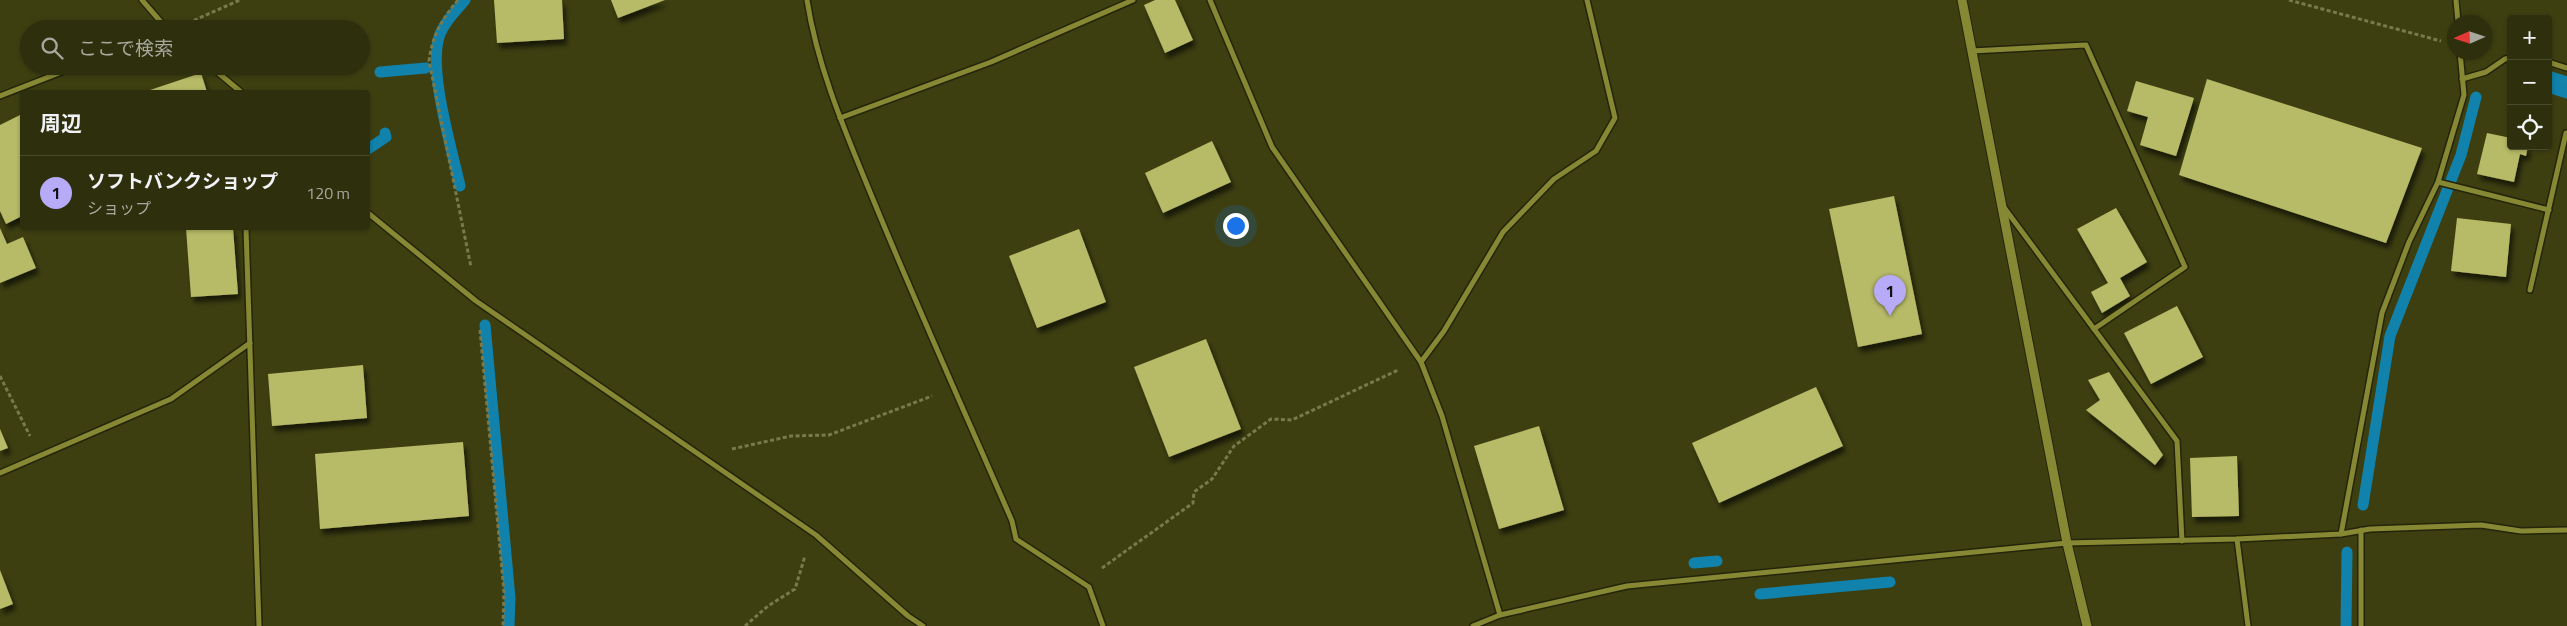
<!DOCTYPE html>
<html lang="ja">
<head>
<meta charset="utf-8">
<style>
  body { margin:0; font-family:"Titillium Web","Noto Sans JP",sans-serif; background:#363716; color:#f1f3f6 }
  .controls { position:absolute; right:15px; top:15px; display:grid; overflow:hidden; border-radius:5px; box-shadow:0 1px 4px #0004 }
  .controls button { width:45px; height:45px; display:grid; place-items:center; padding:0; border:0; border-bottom:1px solid #494a2e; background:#2e2f0d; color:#f1f3f6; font:25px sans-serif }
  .compass { position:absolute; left:2447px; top:15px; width:45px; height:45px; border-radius:50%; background:#2e2f0d; box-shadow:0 1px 4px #0004; rotate:267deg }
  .you { position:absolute; left:1235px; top:225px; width:18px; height:18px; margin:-12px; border:4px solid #fff; border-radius:50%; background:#1a73e8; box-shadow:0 0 0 8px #1a73e833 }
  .badge { display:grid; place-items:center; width:32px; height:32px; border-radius:50%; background:#b7abf8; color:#111; font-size:16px; font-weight:700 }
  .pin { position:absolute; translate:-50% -41px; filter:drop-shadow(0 1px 2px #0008) }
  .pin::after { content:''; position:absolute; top:26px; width:18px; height:15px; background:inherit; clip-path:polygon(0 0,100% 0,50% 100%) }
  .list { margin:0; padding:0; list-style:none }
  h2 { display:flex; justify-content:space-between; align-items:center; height:65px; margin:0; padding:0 20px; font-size:21px }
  h2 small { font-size:16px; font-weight:400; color:#a7a99d }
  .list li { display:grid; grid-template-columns:32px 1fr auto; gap:15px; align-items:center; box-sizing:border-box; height:75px; padding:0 20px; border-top:1px solid #494a2e }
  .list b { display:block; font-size:19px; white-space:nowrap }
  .list p { margin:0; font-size:16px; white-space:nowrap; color:#a7a99d }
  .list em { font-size:16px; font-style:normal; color:#a7a99d }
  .icon { flex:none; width:28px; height:28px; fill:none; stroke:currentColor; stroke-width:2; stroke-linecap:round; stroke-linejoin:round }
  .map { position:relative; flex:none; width:2567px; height:626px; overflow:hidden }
  .search { position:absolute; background:#2e2f0d; box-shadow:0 1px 4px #0004; left:20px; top:20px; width:350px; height:55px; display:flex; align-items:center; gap:12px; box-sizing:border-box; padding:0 18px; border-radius:28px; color:#a7a99d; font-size:19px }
  .panel { position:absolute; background:#2e2f0d; box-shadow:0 1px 4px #0004; left:20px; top:90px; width:350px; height:140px; border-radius:5px }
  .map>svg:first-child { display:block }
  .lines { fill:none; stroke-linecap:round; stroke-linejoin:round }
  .stream { stroke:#1082ac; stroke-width:11 }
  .building { fill:#b7ba66; filter:url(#shadow) }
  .minor-casing { stroke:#24250a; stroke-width:8 }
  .tertiary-casing { stroke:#24250a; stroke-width:11 }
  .path { stroke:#787a4e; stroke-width:3; stroke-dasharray:4 2.5; stroke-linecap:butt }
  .minor { stroke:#868833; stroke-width:5 }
  .tertiary { stroke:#868833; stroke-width:9 }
</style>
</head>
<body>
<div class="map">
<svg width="2567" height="626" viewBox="0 0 2567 626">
  <defs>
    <filter id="shadow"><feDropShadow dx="3" dy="5.5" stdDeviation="2.5" flood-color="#0009"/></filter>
  </defs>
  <rect width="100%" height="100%" fill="#3d3f11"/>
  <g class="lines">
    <g class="stream">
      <polyline points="380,72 426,68"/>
      <polyline points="2548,76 2567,82"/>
      <polyline points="2548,87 2567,93"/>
      <polyline points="368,149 386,137 385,133"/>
      <path d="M460 186C452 149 427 68 440 34 445 21 456 11 465 0"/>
      <polyline points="485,325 510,598 509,626"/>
      <polyline points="2363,505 2390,336 2461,155 2476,97"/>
      <polyline points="1694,563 1717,561"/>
      <polyline points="1760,594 1890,582"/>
      <polyline points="2346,626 2347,552"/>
    </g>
  </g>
  <g class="building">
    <polygon points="494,0 562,0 564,39 497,43"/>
    <polygon points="611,0 665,0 618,18"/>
    <polygon points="1155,0 1175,0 1193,40 1165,53 1144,5"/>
    <polygon points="201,73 207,92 144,92"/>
    <polygon points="2207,79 2422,148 2386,243 2179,175"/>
    <polygon points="2136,81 2194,98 2176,156 2140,145 2148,117 2127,111"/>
    <polygon points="22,114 22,216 6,224 0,211 0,125"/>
    <polygon points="2487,133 2511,138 2511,146 2528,146 2526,156 2520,154 2514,182 2477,174"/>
    <polygon points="1212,141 1231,182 1163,213 1145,173"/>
    <polygon points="1894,196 1922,334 1858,347 1829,209"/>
    <polygon points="2116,208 2147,262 2120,278 2130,296 2102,313 2091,292 2108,283 2077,229"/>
    <polygon points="2457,218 2511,224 2506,277 2451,271"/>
    <polygon points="0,228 7,244 23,237 36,268 0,283"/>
    <polygon points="186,228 233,228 238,294 191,297"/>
    <polygon points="1079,229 1106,302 1037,328 1009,256"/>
    <polygon points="2177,306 2203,357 2151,384 2124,333"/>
    <polygon points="1206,339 1241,429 1169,457 1134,367"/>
    <polygon points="363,365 367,418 272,426 268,374"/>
    <polygon points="2109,372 2163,455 2155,465 2086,410 2100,400 2088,380"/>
    <polygon points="1816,387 1843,446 1719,503 1692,443"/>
    <polygon points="1539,426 1564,510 1499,529 1474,446"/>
    <polygon points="0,429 8,448 0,451"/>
    <polygon points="463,442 469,516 320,529 315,454"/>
    <polygon points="2237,456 2239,516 2192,517 2190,458"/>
    <polygon points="0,570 13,604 0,609"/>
  </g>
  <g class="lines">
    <defs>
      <g id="minor">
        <polyline points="142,0 167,29"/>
        <path d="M807 0C818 71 848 138 875 204 919 311 966 415 1012 521L1016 539 1089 587 1103 626"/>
        <polyline points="1210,0 1272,147 1421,362 1442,416 1500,615"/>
        <polyline points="2456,0 2458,22"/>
        <polyline points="1971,51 2086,45 2185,267 2094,329"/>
        <polyline points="2548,62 2567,68"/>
        <polyline points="210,66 241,92"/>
        <polyline points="2462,79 2486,72 2505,59 2511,58"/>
        <polyline points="0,96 77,66"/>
        <polyline points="840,118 991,62 1133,0"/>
        <polyline points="2438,182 2549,210"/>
        <polyline points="2003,206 2177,441 2182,541"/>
        <polyline points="368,213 476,301 816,535 908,616 923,626"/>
        <polyline points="246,228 259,626"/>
        <polyline points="2530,290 2566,133"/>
        <polyline points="1421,362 1444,331 1503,232 1554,179 1596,151 1615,118 1587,0"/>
        <polyline points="0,473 171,399 250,343"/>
        <polyline points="2341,534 2382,313 2409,242 2438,182 2464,95 2460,52"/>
        <polyline points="2237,539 2248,626"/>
        <polyline points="1473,626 1500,615 1627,586 2067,543 2237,539 2341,534 2370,529 2481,525 2521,531 2567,530"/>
        <polyline points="2361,626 2361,530"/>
      </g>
      <polyline id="tertiary" points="1962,0 2067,543 2087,626"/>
    </defs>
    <use href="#minor" class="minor-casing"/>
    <use href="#tertiary" class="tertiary-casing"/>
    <g class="path">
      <path d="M458 0C442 19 432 36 429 61L471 267"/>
      <polyline points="2289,0 2441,41"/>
      <polyline points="188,23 240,0"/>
      <polyline points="480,330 504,592 503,626"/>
      <polyline points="0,376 30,436"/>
      <polyline points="732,449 791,436 829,435 932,396"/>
      <polyline points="1102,568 1193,503 1194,492 1212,479 1234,446 1271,419 1292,420 1398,370"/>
      <polyline points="745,626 768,606 795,589 805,556"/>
    </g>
    <use href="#minor" class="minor"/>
    <use href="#tertiary" class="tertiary"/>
  </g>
</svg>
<div class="controls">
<button>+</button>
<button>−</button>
<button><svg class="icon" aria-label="locate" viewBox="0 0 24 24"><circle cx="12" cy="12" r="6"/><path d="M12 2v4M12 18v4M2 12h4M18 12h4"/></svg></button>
</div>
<svg class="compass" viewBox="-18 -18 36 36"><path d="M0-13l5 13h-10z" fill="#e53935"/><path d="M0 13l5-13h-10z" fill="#a7a99d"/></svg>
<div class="you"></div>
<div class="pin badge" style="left:1890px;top:316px">1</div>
<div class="search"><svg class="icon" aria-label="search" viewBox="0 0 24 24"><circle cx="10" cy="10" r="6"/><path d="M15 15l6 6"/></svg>ここで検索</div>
<section class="panel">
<h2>周辺<small></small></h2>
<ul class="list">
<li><span class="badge">1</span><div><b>ソフトバンクショップ</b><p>ショップ</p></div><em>120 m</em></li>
</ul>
</section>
</div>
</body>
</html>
